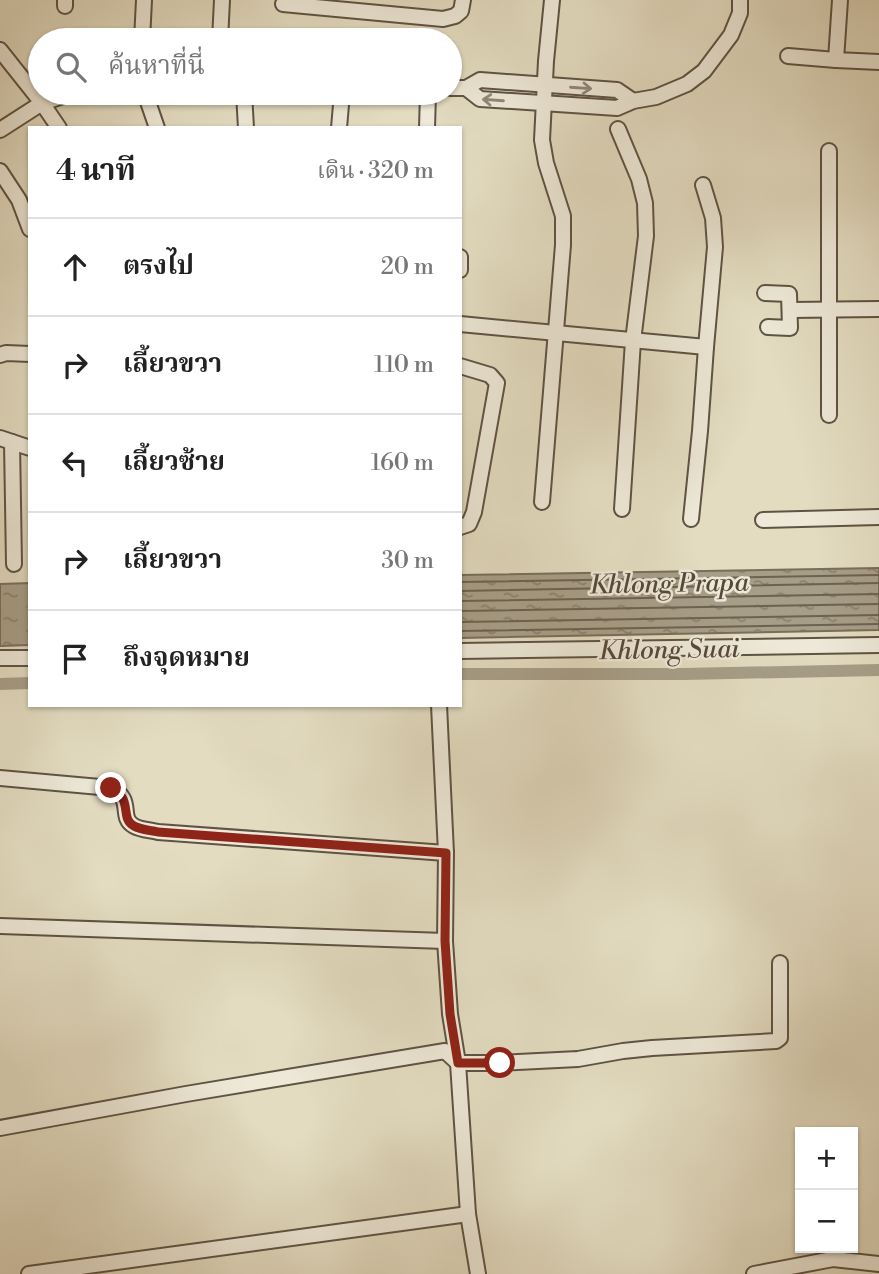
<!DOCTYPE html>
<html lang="th">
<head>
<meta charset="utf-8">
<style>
  body { margin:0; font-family:"Libre Bodoni","Noto Serif Thai",serif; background:#f2f2f2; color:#222 }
  .controls { position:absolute; right:21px; bottom:21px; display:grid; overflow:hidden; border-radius:0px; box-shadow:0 2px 5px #0004 }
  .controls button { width:63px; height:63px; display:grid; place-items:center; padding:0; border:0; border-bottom:2px solid #e0e0e0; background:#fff; color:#222; font:35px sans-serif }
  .stop { position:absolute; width:21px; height:21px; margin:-16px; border:5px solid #8f2418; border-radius:50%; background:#fff }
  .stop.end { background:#8f2418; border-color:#fff; box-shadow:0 2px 7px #0008 }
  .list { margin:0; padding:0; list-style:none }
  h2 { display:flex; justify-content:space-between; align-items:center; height:91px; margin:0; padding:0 28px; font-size:30px }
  h2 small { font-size:23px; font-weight:400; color:#767676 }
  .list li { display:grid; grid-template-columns:46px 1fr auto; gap:21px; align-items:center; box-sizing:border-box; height:98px; padding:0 28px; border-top:2px solid #e0e0e0 }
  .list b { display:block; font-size:26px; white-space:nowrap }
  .list em { font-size:23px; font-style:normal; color:#767676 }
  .icon { flex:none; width:38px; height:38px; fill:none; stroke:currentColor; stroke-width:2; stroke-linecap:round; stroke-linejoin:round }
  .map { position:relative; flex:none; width:879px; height:1274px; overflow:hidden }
  .search { position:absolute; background:#fff; box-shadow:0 2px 5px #0004; left:28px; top:28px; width:434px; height:77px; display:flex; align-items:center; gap:18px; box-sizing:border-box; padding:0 24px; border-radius:38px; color:#767676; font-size:26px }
  .panel { position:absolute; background:#fff; box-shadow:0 2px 5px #0004; left:28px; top:126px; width:434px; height:581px; border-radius:0px }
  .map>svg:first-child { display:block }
  .water { fill:url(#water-ripples); stroke:#796e5c; stroke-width:2 }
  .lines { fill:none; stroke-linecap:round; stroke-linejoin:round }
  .shore { stroke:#6d6250; stroke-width:2 }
  .canal { stroke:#a79e88; stroke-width:12 }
  .street-casing { stroke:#5f5343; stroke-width:18 }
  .street { stroke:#ede8d7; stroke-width:14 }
  .oneway { stroke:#908678 }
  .route { stroke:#8f2418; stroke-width:9 }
  .labels { text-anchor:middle; stroke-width:5; stroke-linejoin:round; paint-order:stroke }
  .water-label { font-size:26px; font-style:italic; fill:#56493a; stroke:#ede8d7 }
</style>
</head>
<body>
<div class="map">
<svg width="879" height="1274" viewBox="0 0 879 1274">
  <defs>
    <pattern id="water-ripples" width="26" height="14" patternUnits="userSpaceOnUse" patternTransform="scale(1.75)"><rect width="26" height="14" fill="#a79e88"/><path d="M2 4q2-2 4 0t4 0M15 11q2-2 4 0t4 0" fill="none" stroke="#89816e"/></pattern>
  </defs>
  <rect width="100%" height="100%" fill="#e3dcc1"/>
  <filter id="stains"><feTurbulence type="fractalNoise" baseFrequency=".00286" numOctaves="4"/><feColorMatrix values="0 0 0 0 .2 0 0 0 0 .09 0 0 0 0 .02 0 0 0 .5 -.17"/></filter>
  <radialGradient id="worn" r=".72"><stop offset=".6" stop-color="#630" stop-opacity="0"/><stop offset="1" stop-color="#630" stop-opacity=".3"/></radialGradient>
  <g class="water">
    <polygon points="879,568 879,630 460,638 460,575"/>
    <polygon points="30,583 30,645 0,646 0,584"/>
  </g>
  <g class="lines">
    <g class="shore">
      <polyline points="460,582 879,575"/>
      <polyline points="460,591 879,583"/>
      <polyline points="460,601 879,594"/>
      <polyline points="460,611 879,604"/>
      <polyline points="460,622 879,615"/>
      <polyline points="460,631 879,624"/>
    </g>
    <g class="canal">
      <polyline points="460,674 684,674 879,670"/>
      <polyline points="0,684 30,683"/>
    </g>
    <defs>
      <g id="street">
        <polyline points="840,0 836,60 879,62"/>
        <polyline points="283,4 443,19 455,16 461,11 463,0"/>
        <polyline points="65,6 65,0"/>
        <polyline points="142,40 144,0"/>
        <polyline points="220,40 222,0"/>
        <polyline points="0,50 42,103 59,128"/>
        <polyline points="788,56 836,60"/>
        <polyline points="450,88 466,88 480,80 617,90 633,101"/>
        <polyline points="466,88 480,99 617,108 633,101 656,97 687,84 704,71 731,35 740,13 740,0"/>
        <polyline points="145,93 157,128"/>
        <polyline points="244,93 246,128"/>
        <polyline points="339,128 342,93"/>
        <polyline points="427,128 428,93"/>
        <polyline points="618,129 639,179 645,203 646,236 633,341 622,509"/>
        <polyline points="0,130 42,103 72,93"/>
        <polyline points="0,171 19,200 30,229"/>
        <polyline points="460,257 460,270"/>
        <polyline points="765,293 789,294 790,328 768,327"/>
        <polyline points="790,310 879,309"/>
        <polyline points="460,324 706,347"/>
        <polyline points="0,355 6,353 30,354"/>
        <polyline points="460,366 490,375 497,383 474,512 469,524 460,527"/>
        <polyline points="829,415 829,151"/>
        <polyline points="0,438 30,448"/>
        <polyline points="12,442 14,564"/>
        <polyline points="542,502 563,245 563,216 546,163 542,140 546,61 552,0"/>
        <polyline points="691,519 700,431 706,347 715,247 713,218 703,185"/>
        <polyline points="763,520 879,517"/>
        <polyline points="460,651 879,645"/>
        <polyline points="0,658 30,658"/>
        <polyline points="439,705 446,853 445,941 450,1014 458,1063 468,1214 478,1274"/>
        <path d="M0 778 111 788C135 800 118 817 134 826 141 830 150 830 158 832L446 853"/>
        <polyline points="0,926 445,941"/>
        <polyline points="0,1128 186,1094 445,1051 458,1063 500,1063 578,1059 623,1051 652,1048 776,1041 780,1038 780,963"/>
        <polyline points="29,1274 468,1214"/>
        <polyline points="754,1274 833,1259 879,1264"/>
      </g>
    </defs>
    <use href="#street" class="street-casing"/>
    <use href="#street" class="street"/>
  </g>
  <defs><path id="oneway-shaft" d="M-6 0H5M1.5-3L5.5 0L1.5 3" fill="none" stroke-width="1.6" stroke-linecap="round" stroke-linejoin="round" transform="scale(1.75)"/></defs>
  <g class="oneway">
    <use href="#oneway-shaft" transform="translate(581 88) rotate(4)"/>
    <use href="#oneway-shaft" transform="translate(493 100) rotate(-176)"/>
  </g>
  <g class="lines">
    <path class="route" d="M111 788C134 799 119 818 134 826 141 830 150 830 158 832L446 853 445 941 450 1014 458 1063H500"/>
  </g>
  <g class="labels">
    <g class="water-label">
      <text transform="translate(669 583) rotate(-1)" y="9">Khlong Prapa</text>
      <text transform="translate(669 649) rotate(-1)" y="9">Khlong Suai</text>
    </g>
  </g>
  <rect width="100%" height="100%" filter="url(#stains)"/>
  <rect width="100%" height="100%" fill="url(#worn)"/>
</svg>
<div class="controls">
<button>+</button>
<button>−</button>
</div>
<div class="stop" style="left:500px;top:1063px"></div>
<div class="stop end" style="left:111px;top:788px"></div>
<div class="search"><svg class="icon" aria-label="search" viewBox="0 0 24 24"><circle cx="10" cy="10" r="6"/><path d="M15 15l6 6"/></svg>ค้นหาที่นี่</div>
<section class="panel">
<h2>4 นาที<small>เดิน · 320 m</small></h2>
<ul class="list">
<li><svg class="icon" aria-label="ahead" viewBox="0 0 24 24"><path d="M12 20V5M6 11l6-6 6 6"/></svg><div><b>ตรงไป</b></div><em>20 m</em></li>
<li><svg class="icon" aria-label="right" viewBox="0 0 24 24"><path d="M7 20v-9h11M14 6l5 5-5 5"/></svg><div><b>เลี้ยวขวา</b></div><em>110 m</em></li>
<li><svg class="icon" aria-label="left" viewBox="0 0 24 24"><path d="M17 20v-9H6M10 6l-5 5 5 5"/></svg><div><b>เลี้ยวซ้าย</b></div><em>160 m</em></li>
<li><svg class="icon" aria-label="right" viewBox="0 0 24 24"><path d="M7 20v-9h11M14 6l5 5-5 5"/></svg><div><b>เลี้ยวขวา</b></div><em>30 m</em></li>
<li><svg class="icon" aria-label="arrive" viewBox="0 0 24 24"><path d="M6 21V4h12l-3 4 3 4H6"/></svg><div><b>ถึงจุดหมาย</b></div></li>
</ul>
</section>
</div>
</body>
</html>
